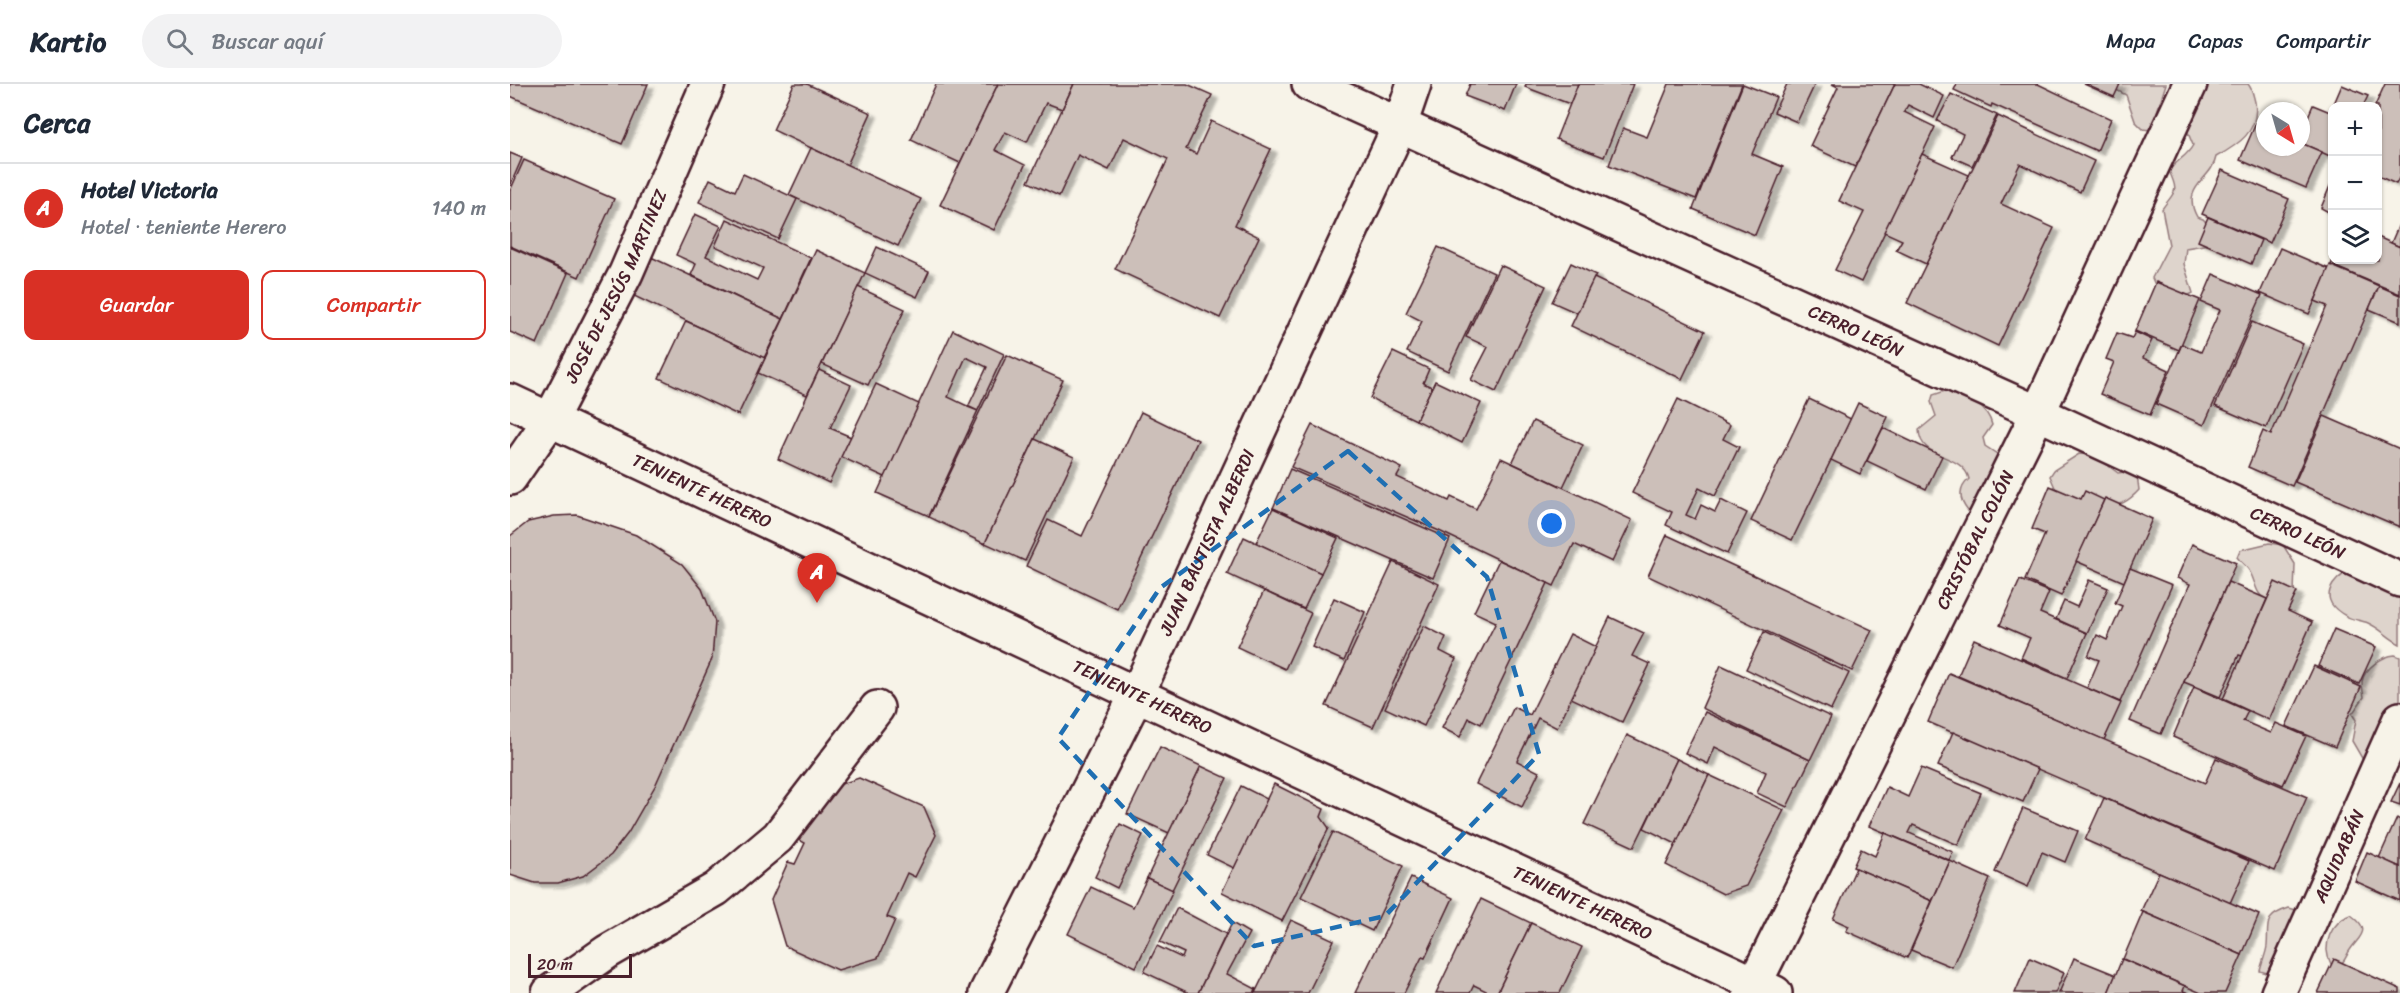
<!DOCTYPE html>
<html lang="es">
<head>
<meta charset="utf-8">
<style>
  body { margin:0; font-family:Sriracha,sans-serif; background:#f2f2f3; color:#1f2937 }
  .controls { position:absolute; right:18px; top:18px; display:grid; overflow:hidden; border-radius:12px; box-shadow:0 2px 4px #0004 }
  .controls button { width:54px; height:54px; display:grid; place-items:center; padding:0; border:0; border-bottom:2px solid #e0e1e3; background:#fff; color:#1f2937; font:30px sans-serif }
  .compass { position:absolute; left:1746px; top:18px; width:54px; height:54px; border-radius:50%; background:#fff; box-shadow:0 2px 4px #0004; rotate:143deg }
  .scale { position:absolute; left:18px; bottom:15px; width:104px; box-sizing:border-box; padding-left:6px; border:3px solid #4a1f2b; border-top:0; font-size:16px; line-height:21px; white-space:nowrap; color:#4a1f2b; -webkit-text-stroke:4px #f7f3e8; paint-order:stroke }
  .you { position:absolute; left:1042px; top:440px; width:21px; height:21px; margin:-15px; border:4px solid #fff; border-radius:50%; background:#1a73e8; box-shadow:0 0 0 9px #1a73e833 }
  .badge { display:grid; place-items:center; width:39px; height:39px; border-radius:50%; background:#d93025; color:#fff; font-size:20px; font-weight:700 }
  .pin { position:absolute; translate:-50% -50px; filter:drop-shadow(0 2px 3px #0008) }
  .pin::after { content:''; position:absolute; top:32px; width:21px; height:18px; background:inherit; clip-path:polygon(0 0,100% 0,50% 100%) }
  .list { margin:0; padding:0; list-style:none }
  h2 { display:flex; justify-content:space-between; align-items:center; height:78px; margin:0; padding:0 24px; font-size:26px }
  h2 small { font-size:20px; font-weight:400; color:#747a83 }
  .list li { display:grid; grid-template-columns:39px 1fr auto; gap:18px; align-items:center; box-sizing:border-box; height:90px; padding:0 24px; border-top:2px solid #e0e1e3 }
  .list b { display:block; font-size:22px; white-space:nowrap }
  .list p { margin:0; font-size:20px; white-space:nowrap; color:#747a83 }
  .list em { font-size:20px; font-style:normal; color:#747a83 }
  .actions { display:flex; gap:12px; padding:18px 24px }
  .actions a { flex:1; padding:14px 0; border:2px solid #d93025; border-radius:12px; text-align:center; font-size:21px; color:#d93025 }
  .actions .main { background:#d93025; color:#fff }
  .icon { flex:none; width:33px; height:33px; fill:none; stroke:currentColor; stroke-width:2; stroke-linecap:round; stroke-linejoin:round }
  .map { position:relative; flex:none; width:1890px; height:909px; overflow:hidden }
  header { display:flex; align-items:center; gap:36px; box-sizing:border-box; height:84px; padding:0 30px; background:#fff; border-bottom:2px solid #e0e1e3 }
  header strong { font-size:28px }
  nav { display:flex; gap:33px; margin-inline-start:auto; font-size:21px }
  .search { width:420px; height:54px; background:#f2f2f3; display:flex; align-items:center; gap:15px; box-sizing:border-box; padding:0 21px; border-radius:33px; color:#747a83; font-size:22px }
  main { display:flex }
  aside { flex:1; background:#fff }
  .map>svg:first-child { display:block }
  .green { fill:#ded4cc; stroke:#947a7c; stroke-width:1.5 }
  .building { fill:#ccbfb9; stroke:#4a1f2b; stroke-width:1.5; fill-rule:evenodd; filter:url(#shadow) }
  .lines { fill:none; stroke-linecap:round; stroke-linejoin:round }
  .minor-casing { stroke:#4a1f2b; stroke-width:38 }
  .minor { stroke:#f7f3e8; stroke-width:33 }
  .marked { fill:none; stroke:#1f6fb2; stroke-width:4.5; stroke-dasharray:12 8; stroke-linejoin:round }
  .labels { text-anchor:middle; stroke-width:4.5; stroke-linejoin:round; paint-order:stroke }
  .street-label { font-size:18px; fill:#4a1f2b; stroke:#f7f3e8 }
</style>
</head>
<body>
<header>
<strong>Kartio</strong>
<div class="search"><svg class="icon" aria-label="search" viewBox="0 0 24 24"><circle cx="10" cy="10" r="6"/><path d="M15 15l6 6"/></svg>Buscar aquí</div>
<nav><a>Mapa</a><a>Capas</a><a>Compartir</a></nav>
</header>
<main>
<aside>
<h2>Cerca<small></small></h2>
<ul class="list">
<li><span class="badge">A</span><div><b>Hotel Victoria</b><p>Hotel · teniente Herero</p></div><em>140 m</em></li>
</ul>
<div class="actions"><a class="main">Guardar</a><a>Compartir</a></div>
</aside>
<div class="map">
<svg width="1890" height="909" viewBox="0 0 1890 909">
  <defs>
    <filter id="shadow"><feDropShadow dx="6" dy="4" stdDeviation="1.5" flood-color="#0004"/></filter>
  </defs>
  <rect width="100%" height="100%" fill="#f7f3e8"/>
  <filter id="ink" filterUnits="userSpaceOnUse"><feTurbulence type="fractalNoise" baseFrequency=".0167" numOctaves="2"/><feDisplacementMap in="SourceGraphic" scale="12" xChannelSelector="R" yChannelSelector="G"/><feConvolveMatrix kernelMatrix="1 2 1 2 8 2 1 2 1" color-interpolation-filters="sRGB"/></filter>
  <g filter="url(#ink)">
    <g class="green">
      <polygon points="1595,0 1656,0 1641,46 1633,45 1625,37 1616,11"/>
      <path d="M1681 0H1738C1743 6 1743 11 1745 18 1750 47 1728 61 1706 73 1702 96 1670 102 1687 133L1693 135 1704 146 1699 160 1676 164 1674 180 1683 209 1677 212 1645 201 1642 194 1659 161 1652 125C1664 107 1670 110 1659 87 1666 76 1677 73 1683 61L1671 32Z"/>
      <path d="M1438 306C1456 314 1477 320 1482 341L1473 354 1475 362 1487 370 1491 385 1466 426 1458 427C1449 416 1448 405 1459 395 1452 368 1410 377 1409 346L1426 332 1421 318 1423 311Z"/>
      <path d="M1569 370 1584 371 1608 389 1621 387 1627 391 1629 406C1601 437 1579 418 1546 406L1540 392 1544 386Z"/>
      <path d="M1759 459 1773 461 1785 480 1784 510 1763 517C1744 513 1748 503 1740 488 1737 482 1731 479 1727 473L1730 466Z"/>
      <path d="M1843 484 1890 504V560C1878 554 1870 544 1858 539 1851 536 1842 536 1836 532 1805 515 1822 496 1843 484Z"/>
      <path d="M1885 571 1890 573V666L1859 680 1853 676 1842 657 1846 636 1842 630 1854 613C1853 608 1852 602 1852 598 1854 584 1873 572 1885 571Z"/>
      <path d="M1779 824 1793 828 1764 891 1750 887C1752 878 1756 870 1757 862 1759 840 1752 833 1779 824Z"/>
      <path d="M1841 831C1863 847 1849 852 1840 866 1837 870 1836 875 1832 879L1821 880C1811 861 1821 838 1841 831Z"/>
    </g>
    <g class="building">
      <polygon points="0,0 138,0 112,60 0,12"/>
      <polygon points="284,0 297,0 361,29 337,81 263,46"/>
      <polygon points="426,0 488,0 450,79 401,56"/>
      <polygon points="488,0 564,0 552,25 536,19 517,58 495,48 485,66 515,81 484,146 430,121"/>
      <polygon points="564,0 677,0 702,11 676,65 686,70 701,37 761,65 725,141 749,153 710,234 605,185 658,75 614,54 599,86 568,71 549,112 518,98"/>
      <polygon points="960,0 1006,0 995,27 955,12"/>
      <polygon points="1016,0 1068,0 1060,20 1015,3"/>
      <polygon points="1068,0 1123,0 1094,73 1046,55"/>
      <polygon points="1159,0 1232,0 1186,115 1099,81 1113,44 1137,53"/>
      <polygon points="1233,0 1266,13 1242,70 1273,83 1245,151 1183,125"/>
      <polygon points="1277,0 1305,0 1287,38 1264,28"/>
      <polygon points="1322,0 1385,0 1345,83 1300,62 1328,3"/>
      <polygon points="1385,0 1409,0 1434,12 1424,34 1398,21 1394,28 1425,43 1351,198 1325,186 1354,128 1329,117"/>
      <polygon points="1447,0 1528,0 1601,35 1587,67 1482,20 1481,23 1444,6"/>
      <polygon points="1574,0 1610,0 1604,13"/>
      <polygon points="1875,0 1890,0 1890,92 1886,100 1868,92 1868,22 1865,22"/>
      <polygon points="1832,1 1858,12 1853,22 1823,22"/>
      <polygon points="1441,10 1487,31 1462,82 1442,73 1453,50 1427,37"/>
      <polygon points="1803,21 1820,28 1822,23 1822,73 1791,59 1791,49"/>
      <polygon points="1488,32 1584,77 1570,108 1510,80 1491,120 1544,144 1488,262 1397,219"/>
      <polygon points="1746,39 1755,43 1755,63 1791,63 1791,59 1812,68 1796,104 1730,76"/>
      <polygon points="301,64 411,115 388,162 279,111"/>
      <polygon points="0,69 12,74 0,102"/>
      <polygon points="1412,70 1459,91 1416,180 1386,166 1392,156 1374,148"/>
      <polygon points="14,76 104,115 69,193 0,162 0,107"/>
      <polygon points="1712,86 1779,115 1760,159 1692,130"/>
      <polygon points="233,90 287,115 268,155 189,118 200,95 225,107"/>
      <polygon points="1822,97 1822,130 1811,124"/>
      <polygon points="185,130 211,142 196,172 247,196 253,184 205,162 217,135 301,174 273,235 181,191 186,180 166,171"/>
      <polygon points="1698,133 1751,156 1741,180 1688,157"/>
      <polygon points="1890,138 1890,163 1881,159"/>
      <polygon points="1868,153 1890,163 1890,210 1821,181 1823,176 1868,176"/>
      <polygon points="0,163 58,189 27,260 0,248"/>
      <polygon points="367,163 419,187 407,213 355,189"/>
      <polygon points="928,163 984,189 938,287 897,268 912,237 896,229"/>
      <polygon points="1770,164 1819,185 1799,230 1750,209"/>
      <polygon points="306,166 355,189 297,311 248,289"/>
      <polygon points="141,173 273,235 254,274 122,211"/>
      <polygon points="1061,179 1086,191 1067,229 1042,218"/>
      <polygon points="990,181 1036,202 986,308 961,296 978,263 956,253"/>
      <polygon points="1820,181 1869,202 1782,402 1738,383 1753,347 1761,351 1817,222 1805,217"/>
      <polygon points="1703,190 1752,211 1694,341 1646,320 1672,260 1691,268 1710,226 1691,218"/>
      <polygon points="1084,194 1195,247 1172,295 1061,242"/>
      <polygon points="1646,198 1690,216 1669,266 1625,247"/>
      <polygon points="1869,202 1890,211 1890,238 1859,225"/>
      <polygon points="348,203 395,225 358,301 312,280"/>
      <polygon points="176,237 255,274 228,331 149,294"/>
      <polygon points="1742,238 1793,260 1756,344 1705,322"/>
      <path d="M443 246 494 270 419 432 367 409ZM456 273 477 283 458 323 468 327 438 313Z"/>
      <polygon points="1625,248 1642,256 1633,274 1659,286 1640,331 1590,310 1604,278 1596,275 1607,249 1622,254"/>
      <polygon points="883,268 919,285 913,299 922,303 906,336 860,314"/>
      <polygon points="497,271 553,296 475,460 419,433"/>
      <polygon points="309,286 341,301 320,344 341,353 319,399 268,375"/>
      <polygon points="925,297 971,319 952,359 906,336"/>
      <polygon points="366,300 409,320 375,393 331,373"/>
      <polygon points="1168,315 1220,341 1213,355 1229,363 1205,412 1189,404 1176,431 1185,435 1191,421 1205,428 1211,416 1237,429 1217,470 1156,441 1162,428 1122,409"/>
      <polygon points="1299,315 1341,335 1282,456 1241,437"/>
      <polygon points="1348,319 1378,333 1350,390 1321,376"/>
      <polygon points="631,328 688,356 607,525 516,482 538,436 572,452"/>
      <polygon points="1814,332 1890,365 1890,443 1785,398"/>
      <polygon points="1023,337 1073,361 1053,403 1002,379"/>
      <polygon points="802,341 892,384 887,393 939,417 941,413 966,425 991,374 1122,436 1102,478 1064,460 1044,502 927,446 781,383"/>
      <polygon points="1373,344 1432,372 1416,405 1357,377"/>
      <polygon points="525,355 564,373 515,477 475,459"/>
      <polygon points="780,385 940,455 923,494 763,424"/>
      <polygon points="1540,402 1571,415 1575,407 1594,416 1551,512 1515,496 1535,450 1522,445"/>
      <polygon points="1595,414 1642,435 1614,498 1566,477"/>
      <polygon points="763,424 828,454 811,489 746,459"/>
      <polygon points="67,431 126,451 172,480 192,505 205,538 202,575 145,702 118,749 101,771 73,792 48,799 25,799 0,791 0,452 18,438 44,432"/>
      <polygon points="1157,451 1362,546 1342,587 1138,492"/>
      <polygon points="734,453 811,489 794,525 717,490"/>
      <polygon points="1682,460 1726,479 1651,650 1620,637 1680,500 1667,494"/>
      <polygon points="989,476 1038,499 971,640 959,634 950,653 932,644 986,538 964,528"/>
      <polygon points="883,478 929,500 863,643 816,622"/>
      <polygon points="1620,484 1662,501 1610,618 1577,604 1589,576 1578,572 1587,551 1597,556 1612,522 1605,519"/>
      <polygon points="1510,496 1539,508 1530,529 1577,549 1557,594 1511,574 1520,554 1490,541"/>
      <polygon points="1579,496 1598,504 1577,549 1546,535 1554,517 1567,523"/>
      <polygon points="1718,498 1757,515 1732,572 1729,571 1710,613 1674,598"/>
      <polygon points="1765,498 1787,508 1778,527 1802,538 1759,636 1713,615"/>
      <polygon points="754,507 801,529 775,585 727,563"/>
      <polygon points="824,514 855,528 834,577 802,563"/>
      <polygon points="1100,533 1134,549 1122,572 1140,580 1112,638 1061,614"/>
      <polygon points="914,542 936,553 930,567 946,575 914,642 875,624"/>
      <polygon points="1824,545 1866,563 1849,600 1808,582"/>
      <polygon points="1254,548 1339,589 1321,626 1236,585"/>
      <polygon points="1060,550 1086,563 1047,644 1028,634 1007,677 1029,688 1012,723 966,700 1004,623 1020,631"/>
      <polygon points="1464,555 1611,619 1594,656 1448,592"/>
      <polygon points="1211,581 1321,633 1300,676 1192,624"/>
      <polygon points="1804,582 1851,603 1825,663 1776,642"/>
      <polygon points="1439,589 1695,699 1706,674 1797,713 1765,787 1418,638"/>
      <polygon points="1684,603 1738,627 1733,637 1761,649 1766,639 1796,652 1773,701 1663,653"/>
      <polygon points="1195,628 1300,676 1277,723 1247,709 1256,688 1205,663 1198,680 1175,669"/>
      <polygon points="1443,648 1528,685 1513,718 1428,682"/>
      <polygon points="1117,651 1167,675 1124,763 1074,740"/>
      <polygon points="650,663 691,682 659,749 617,730"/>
      <polygon points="1167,675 1199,691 1166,760 1134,744"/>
      <polygon points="691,682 717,694 662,806 637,794"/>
      <polygon points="1411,684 1471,709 1448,761 1403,741 1399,749 1443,768 1439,776 1359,742 1377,703 1398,713"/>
      <polygon points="1199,691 1274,726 1236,802 1213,810 1156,781"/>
      <polygon points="349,694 414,723 426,751 405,793 397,789 377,833 385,836 368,874 328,886 275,862 261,816 278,778 285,780 295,759 289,756 310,707"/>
      <polygon points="1890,699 1890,721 1881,718"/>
      <polygon points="764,700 814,725 811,733 819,744 772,837 712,808"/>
      <polygon points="731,702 757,715 724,784 697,771"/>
      <polygon points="1594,714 1739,777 1720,819 1575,756"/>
      <polygon points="1513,724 1568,747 1555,778 1532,768 1518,803 1485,788"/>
      <polygon points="1887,734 1890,736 1890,783 1869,774"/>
      <polygon points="610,740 633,751 607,804 585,793"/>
      <polygon points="823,748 893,782 862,847 791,813"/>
      <polygon points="1375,749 1440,777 1422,817 1343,783 1351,765 1365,772"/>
      <polygon points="1857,768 1890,783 1890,817 1845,797"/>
      <polygon points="1440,777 1480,795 1442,883 1401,866"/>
      <polygon points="1346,784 1422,817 1397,874 1336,847 1339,842 1323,835"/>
      <polygon points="1649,788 1749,831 1732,871 1631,827"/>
      <polygon points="637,794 663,806 626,883 558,850 581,803 623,823"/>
      <polygon points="901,794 943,814 915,874 912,873 894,909 845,909"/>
      <polygon points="971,815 1021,839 987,909 980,909 964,901 960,909 926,909"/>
      <polygon points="667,824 716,850 688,909 679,909 634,888 647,862 672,874 674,869 650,858"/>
      <polygon points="1633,828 1732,871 1715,909 1691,909 1613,875"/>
      <polygon points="781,836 824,856 798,909 745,909"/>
      <polygon points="722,839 739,849 717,890 746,905 744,909 688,909"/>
      <polygon points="1021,839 1072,863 1050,909 987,909"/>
      <polygon points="1520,874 1554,889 1545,909 1505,909"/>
      <polygon points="1564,874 1606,891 1598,909 1549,909"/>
      <polygon points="1612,875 1675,902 1673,907 1679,909 1598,909"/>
      <polygon points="1824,875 1890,905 1890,909 1808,909"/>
    </g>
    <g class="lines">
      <defs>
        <g id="minor">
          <path id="s1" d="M799 0 1528 329 1890 496"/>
          <path id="s2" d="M0 317 1265 909"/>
          <path id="s3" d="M0 394 40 336 116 189 198 0"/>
          <polyline points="39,909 97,868 206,805 268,753 367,624"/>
          <path id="s4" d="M476 909 627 610 890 41 904 0"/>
          <path id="s5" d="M1240 909 1528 329 1680 0"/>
          <path id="s6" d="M1768 909 1890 635"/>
        </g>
      </defs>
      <use href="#minor" class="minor-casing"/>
      <use href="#minor" class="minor"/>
    </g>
  </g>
  <path class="marked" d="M838 367 977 493 1029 670 875 832 744 862 548 654 650 504Z"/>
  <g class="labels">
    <g class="street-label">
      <text dy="6" stroke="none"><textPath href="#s3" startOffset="220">JOSÉ DE JESÚS MARTINEZ</textPath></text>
      <text dy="6" stroke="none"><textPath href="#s1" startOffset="600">CERRO LEÓN</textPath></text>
      <text dy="6" stroke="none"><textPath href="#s2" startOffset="212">TENIENTE HERERO</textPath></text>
      <text dy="6" stroke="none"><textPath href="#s1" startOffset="1086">CERRO LEÓN</textPath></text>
      <text dy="6" stroke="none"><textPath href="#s5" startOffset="506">CRISTÓBAL COLÓN</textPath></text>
      <text dy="6" stroke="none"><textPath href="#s4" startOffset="502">JUAN BAUTISTA ALBERDI</textPath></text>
      <text dy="6" stroke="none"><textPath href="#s2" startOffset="698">TENIENTE HERERO</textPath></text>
      <text dy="6" stroke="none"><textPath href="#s6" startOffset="150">AQUIDABÁN</textPath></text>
      <text dy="6" stroke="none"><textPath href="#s2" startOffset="1184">TENIENTE HERERO</textPath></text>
    </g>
  </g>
</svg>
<div class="controls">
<button>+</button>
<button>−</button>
<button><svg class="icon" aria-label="layers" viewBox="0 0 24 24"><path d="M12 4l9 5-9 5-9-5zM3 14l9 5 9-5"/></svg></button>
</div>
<svg class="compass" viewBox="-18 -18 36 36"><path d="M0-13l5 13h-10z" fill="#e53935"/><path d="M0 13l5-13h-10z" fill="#747a83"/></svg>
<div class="scale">20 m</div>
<div class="you"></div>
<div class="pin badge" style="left:307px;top:519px">A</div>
</div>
</main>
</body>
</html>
